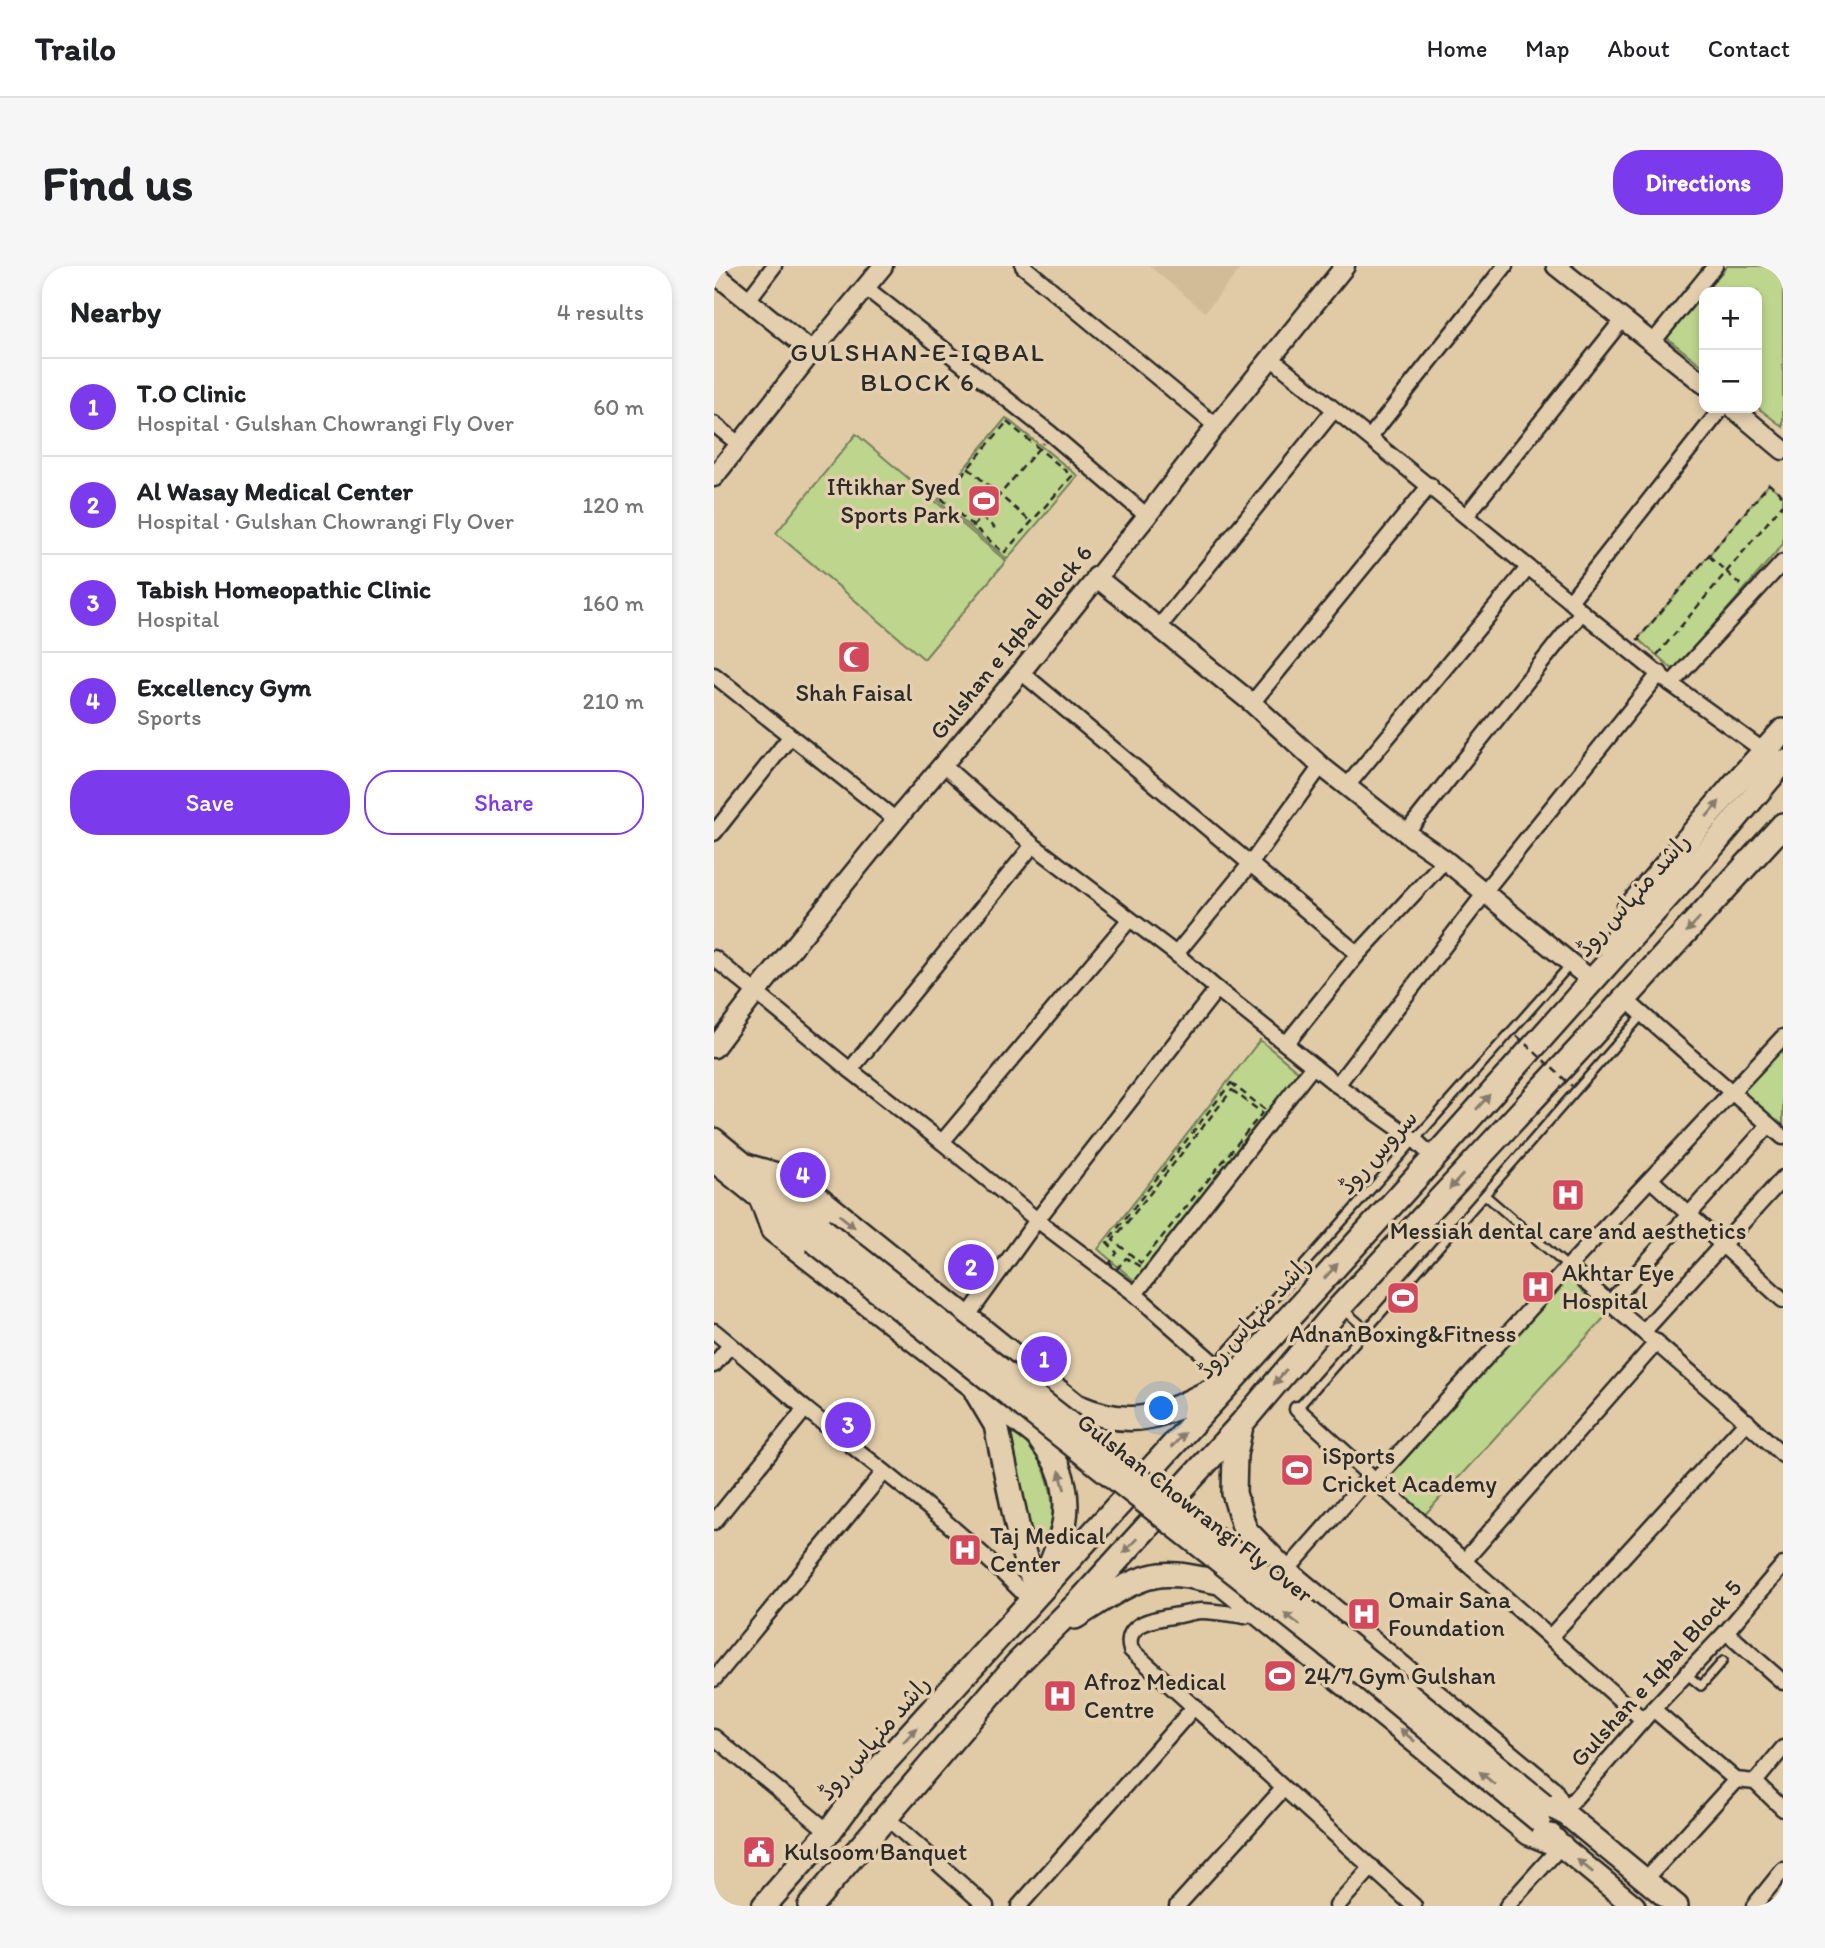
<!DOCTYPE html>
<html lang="en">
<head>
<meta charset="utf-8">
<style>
  body { margin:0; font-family:Itim,"Playpen Sans Arabic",sans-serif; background:#f6f6f6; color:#202124 }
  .controls { position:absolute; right:21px; top:21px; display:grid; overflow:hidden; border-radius:14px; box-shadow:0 4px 10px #0003 }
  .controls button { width:63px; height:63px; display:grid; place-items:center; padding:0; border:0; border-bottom:2px solid #e0e0e0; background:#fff; color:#202124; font:35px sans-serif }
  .you { position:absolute; left:448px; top:1143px; width:24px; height:24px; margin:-18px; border:5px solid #fff; border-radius:50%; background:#1a73e8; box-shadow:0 0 0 10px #1a73e833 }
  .badge { display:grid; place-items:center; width:46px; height:46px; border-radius:50%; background:#7c3aed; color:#fff; font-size:23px; font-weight:700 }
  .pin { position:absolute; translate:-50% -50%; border:4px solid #fff; box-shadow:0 2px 7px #0006 }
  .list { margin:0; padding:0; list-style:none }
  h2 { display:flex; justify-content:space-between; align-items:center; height:91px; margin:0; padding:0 28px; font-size:30px }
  h2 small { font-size:23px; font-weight:400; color:#757577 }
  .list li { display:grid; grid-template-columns:46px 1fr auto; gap:21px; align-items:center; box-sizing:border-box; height:98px; padding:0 28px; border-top:2px solid #e0e0e0 }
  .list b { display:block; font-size:26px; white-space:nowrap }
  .list p { margin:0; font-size:23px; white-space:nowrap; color:#757577 }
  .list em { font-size:23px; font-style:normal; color:#757577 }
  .actions { display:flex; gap:14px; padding:21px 28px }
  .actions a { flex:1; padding:16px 0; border:2px solid #7c3aed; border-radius:28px; text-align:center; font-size:24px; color:#7c3aed }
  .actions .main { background:#7c3aed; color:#fff }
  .map { position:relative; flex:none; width:1069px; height:1640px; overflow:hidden; border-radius:28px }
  header { display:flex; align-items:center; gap:42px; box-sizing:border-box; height:98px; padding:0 35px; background:#fff; border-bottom:2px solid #e0e0e0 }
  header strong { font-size:33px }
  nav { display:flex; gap:38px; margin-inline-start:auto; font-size:24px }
  .intro { display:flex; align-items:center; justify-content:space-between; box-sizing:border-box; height:168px; padding:0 42px }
  h1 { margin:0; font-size:49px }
  .button { padding:18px 32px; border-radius:28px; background:#7c3aed; color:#fff; font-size:24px; font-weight:700 }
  main { display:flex; gap:42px; padding:0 42px }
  aside { flex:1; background:#fff; border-radius:28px; box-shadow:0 4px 10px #0003 }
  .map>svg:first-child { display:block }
  .built { fill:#d2bc98 }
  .green { fill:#bdd58c; stroke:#74805c; stroke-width:2 }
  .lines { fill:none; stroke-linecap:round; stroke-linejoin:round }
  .service-casing { stroke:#2b2b2b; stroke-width:12 }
  .minor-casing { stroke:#2b2b2b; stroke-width:19 }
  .tertiary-casing { stroke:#2b2b2b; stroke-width:23 }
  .secondary-casing { stroke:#2b2b2b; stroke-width:26 }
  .primary-casing { stroke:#2b2b2b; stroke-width:28 }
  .path { stroke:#2b2b2b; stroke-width:2.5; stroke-dasharray:7 5; stroke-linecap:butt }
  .service { stroke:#e3cead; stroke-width:7 }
  .minor { stroke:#e3cead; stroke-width:14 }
  .tertiary { stroke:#e3cead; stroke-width:18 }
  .secondary { stroke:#e3cead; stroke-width:21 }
  .primary { stroke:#e3cead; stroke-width:23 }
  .secondary-bridge-casing { stroke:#2b2b2b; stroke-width:26; stroke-linecap:butt }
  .path-bridge { stroke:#2b2b2b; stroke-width:2.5; stroke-dasharray:7 5; stroke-linecap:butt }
  .secondary-bridge { stroke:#e3cead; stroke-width:21 }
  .oneway { fill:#877c6c }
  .labels { text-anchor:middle; stroke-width:7; stroke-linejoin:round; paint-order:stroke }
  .poi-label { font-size:24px; fill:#2b2b2b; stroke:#e3cead; text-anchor:start }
  .street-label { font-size:24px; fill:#2b2b2b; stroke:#e3cead }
  .neighbourhood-label { font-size:26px; letter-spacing:2px; fill:#2b2b2b; stroke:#e3cead }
</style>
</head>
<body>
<header>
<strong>Trailo</strong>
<nav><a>Home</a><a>Map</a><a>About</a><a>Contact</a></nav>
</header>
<div class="intro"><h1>Find us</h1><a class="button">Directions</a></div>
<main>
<aside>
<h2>Nearby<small>4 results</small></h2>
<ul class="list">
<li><span class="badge">1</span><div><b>T.O Clinic</b><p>Hospital · Gulshan Chowrangi Fly Over</p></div><em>60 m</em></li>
<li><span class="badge">2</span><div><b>Al Wasay Medical Center</b><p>Hospital · Gulshan Chowrangi Fly Over</p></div><em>120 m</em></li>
<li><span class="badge">3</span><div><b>Tabish Homeopathic Clinic</b><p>Hospital</p></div><em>160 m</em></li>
<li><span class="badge">4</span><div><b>Excellency Gym</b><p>Sports</p></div><em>210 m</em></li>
</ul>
<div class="actions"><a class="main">Save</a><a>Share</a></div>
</aside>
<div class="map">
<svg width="1069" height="1640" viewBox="0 0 1069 1640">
  <rect width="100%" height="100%" fill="#e1cba7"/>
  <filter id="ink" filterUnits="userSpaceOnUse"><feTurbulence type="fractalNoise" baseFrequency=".0143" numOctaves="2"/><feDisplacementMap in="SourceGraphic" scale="14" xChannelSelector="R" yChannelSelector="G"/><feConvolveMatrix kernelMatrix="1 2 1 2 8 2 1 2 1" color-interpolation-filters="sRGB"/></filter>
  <g filter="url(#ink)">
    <polygon class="built" points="435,0 529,0 491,46"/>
    <g class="green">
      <polygon points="1013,0 1069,0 1069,161 1043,141 1043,26 991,26"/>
      <polygon points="990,27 990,101 953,72"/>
      <polygon points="292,152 364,210 293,293 224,234"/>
      <polygon points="142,168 292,295 210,393 62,267"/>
      <polygon points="1055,218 1069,230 1069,278 961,405 924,373"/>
      <polygon points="1069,767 1069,871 1016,825"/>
      <polygon points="546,774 586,807 424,1018 384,983"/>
      <polygon points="854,1000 900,1041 706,1254 661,1214"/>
      <path d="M291 1166C328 1170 353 1247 329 1275 326 1277 323 1279 320 1281L312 1279Z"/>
    </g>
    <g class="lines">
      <defs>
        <g id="service">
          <polyline points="771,929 854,1001"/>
          <polyline points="629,1043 653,1064"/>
          <polyline points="501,1099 856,699"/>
          <polyline points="583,1143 929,748"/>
          <polyline points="972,1408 987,1420 1009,1395"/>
        </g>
        <g id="minor">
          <polyline points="309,0 502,160"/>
          <polyline points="152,22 336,167 433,250"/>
          <polyline points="34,34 60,0"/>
          <polyline points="939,76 1001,0"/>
          <polyline points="557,92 856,335 868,346 957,418 1050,485"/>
          <polyline points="0,158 26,179"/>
          <polyline points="656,171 791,0"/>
          <polyline points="752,250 909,53"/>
          <polyline points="856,335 1008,142"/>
          <polyline points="445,361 620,144"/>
          <polyline points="307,406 644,688"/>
          <polyline points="0,409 182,554"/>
          <polyline points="957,418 1069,296"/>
          <polyline points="538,437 716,219"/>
          <polyline points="228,498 319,579 462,688 503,723 623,819 701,874 720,892"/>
          <polyline points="633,520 814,302"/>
          <polyline points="0,567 76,471"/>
          <polyline points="692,567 868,346"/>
          <polyline points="770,626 946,407"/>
          <polyline points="462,688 537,597 607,500"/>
          <polyline points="0,692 136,804 228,876 323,954 421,1028 519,1114"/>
          <polyline points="911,733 1069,871"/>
          <polyline points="572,778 644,688 731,594"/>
          <polyline points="136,804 319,579"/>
          <polyline points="623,819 771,627"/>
          <polyline points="228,876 415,654"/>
          <polyline points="937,914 1069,1034"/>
          <path d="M854 1001C926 1064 999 1124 1069 1189"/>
          <polyline points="421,1028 599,800"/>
          <polyline points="896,1037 1055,859"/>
          <polyline points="253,1051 323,954 503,723"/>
          <path d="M0 1065C32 1091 62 1119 94 1145 170 1206 249 1265 317 1335"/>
          <polyline points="930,1065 1069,912"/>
          <polyline points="0,1099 16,1079"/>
          <polyline points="583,1143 750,1295 929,1454"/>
          <polyline points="661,1214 854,1001 1069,771"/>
          <polyline points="0,1256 91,1143"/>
          <polyline points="750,1295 943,1076"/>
          <polyline points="567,1311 656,1210"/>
          <path d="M543 1340 531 1350C517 1348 501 1345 487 1345 480 1345 472 1348 465 1349 445 1352 408 1356 417 1384L700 1640"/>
          <polyline points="1012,1366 1069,1416"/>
          <polyline points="836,1371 1033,1155"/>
          <polyline points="0,1413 170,1206"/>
          <polyline points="939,1443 1022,1514 1041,1516 1069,1543"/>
          <polyline points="0,1471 115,1566"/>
          <polyline points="1041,1516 1069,1482"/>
          <polyline points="849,1546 939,1443 1012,1366 1069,1299"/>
          <polyline points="173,1552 272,1640"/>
          <polyline points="931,1614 1022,1514"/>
          <polyline points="305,1640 481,1440"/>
          <polyline points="463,1640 569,1523"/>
          <polyline points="623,1640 658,1601"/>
          <polyline points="793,1640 847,1580"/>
          <polyline points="1040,1640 1069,1604"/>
        </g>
        <g id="tertiary">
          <polyline points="842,0 990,118"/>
          <polyline points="0,7 98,86"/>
          <polyline points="1019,142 1069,184"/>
          <polyline points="0,211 98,86 169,0"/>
          <polyline points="382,311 538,437 607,500 692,567 731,594 877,714"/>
          <polyline points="0,782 42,727 182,554 307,406 433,250 502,160 631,0"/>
        </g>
        <g id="secondary">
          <polyline points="0,873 108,962"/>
          <polyline points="0,895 99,975"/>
          <polyline points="832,1539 849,1546 963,1640"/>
          <polyline points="837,1569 847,1580 920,1640"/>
        </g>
        <g id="primary">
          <polyline points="898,683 915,643 1019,520 1069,465"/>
          <path d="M32 900 83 915 362 1140C423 1166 451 1148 507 1120"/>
          <path d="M47 931 59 964 323 1169C330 1179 339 1190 344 1201 361 1241 348 1273 332 1310"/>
          <polyline points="263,1127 282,1159 307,1278 314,1302 325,1326"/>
          <polyline points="527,1160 521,1189 520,1227 531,1264 571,1305 836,1525 849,1546"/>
          <path d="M361 1351C384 1337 414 1315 440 1310 460 1305 485 1313 506 1316L815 1567 847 1580"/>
          <polyline points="50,1640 115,1566 150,1519 720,892 1003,575 1069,496"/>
          <polyline points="96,1640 303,1398 367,1334 423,1272 528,1157 626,1041 868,780 1069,559"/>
        </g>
      </defs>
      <use href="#service" class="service-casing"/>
      <use href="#minor" class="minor-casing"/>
      <use href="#tertiary" class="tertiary-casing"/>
      <use href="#secondary" class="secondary-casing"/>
      <use href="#primary" class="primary-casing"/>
      <g class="path">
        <polygon points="293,156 358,210 290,287 228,233"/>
        <polyline points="254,202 317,256"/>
        <polyline points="267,251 281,262"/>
        <polyline points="259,261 329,177"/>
        <polyline points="995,290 1029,321"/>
        <polyline points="926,375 924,373 1055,218 1069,230"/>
        <polyline points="943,389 1069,238"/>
        <polygon points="517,817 554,846 430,1003 412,992 403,1003 396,997 403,987 393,976"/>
        <polygon points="518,824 548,847 427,997 399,974"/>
      </g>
      <use href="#service" class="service"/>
      <use href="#minor" class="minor"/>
      <use href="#tertiary" class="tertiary"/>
      <use href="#secondary" class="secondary"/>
      <use href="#primary" class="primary"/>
      <defs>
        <g id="secondary-bridge">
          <polyline points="108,962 583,1336 830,1538"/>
          <polyline points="99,975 624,1389 826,1556"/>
        </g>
      </defs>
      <use href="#secondary-bridge" class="secondary-bridge-casing"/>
      <polyline class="path-bridge" points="803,770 858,820"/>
      <use href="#secondary-bridge" class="secondary-bridge"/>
    </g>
    <defs><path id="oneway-solid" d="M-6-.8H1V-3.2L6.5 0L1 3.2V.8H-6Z" transform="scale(1.75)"/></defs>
    <g class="oneway">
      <use href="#oneway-solid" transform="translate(999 543) rotate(-50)"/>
      <use href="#oneway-solid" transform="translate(979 659) rotate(133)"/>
      <use href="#oneway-solid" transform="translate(769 836) rotate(-48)"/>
      <use href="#oneway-solid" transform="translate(742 916) rotate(133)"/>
      <use href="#oneway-solid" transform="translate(133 955) rotate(39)"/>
      <use href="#oneway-solid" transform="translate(617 1005) rotate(-48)"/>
      <use href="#oneway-solid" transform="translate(566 1111) rotate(130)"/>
      <use href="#oneway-solid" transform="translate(464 1174) rotate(-47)"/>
      <use href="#oneway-solid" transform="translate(348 1214) rotate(-105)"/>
      <use href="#oneway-solid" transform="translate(416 1280) rotate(133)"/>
      <use href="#oneway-solid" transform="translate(578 1353) rotate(-142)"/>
      <use href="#oneway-solid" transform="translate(196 1469) rotate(-48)"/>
      <use href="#oneway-solid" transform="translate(693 1469) rotate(-141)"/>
      <use href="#oneway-solid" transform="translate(773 1512) rotate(-140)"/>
      <use href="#oneway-solid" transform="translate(871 1600) rotate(-141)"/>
    </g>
  </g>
  <defs>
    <symbol id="stadium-square" viewBox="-11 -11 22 22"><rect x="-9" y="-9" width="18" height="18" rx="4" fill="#d1495b" stroke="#e3cead"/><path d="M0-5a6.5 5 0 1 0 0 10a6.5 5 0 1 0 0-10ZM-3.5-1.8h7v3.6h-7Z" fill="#fff"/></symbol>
    <symbol id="mosque-square" viewBox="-11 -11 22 22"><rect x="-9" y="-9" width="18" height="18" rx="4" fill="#d1495b" stroke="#e3cead"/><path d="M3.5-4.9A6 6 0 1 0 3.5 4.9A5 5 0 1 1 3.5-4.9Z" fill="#fff"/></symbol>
    <symbol id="hospital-square" viewBox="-11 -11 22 22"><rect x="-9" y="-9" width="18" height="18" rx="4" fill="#d1495b" stroke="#e3cead"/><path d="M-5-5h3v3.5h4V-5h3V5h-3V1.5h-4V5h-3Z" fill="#fff"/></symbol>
    <symbol id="civic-square" viewBox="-11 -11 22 22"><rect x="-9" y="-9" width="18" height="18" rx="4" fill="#d1495b" stroke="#e3cead"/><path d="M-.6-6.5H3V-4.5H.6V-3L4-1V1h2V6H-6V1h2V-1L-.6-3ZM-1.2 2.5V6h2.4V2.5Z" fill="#fff"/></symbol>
  </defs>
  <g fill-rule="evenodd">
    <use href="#stadium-square" x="251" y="216" width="38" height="38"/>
    <use href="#mosque-square" x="121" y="372" width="38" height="38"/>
    <use href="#hospital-square" x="835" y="910" width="38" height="38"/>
    <use href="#hospital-square" x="805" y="1002" width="38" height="38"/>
    <use href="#stadium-square" x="670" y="1013" width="38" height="38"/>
    <use href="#stadium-square" x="564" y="1185" width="38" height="38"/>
    <use href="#hospital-square" x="232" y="1265" width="38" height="38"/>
    <use href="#hospital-square" x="631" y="1329" width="38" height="38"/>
    <use href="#stadium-square" x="547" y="1391" width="38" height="38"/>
    <use href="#hospital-square" x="327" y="1411" width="38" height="38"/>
    <use href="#civic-square" x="26" y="1567" width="38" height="38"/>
  </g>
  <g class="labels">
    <g class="poi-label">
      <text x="246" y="229" text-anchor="end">Iftikhar Syed<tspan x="246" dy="28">Sports Park</tspan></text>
      <text x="140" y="435" text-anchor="middle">Shah Faisal</text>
      <text x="854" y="973" text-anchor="middle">Messiah dental care and aesthetics</text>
      <text x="848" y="1015">Akhtar Eye<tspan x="848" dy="28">Hospital</tspan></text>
      <text x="689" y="1076" text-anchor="middle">AdnanBoxing&amp;Fitness</text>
      <text x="608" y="1198">iSports<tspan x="608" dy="28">Cricket Academy</tspan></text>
      <text x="276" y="1278">Taj Medical<tspan x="276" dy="28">Center</tspan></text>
      <text x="674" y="1342">Omair Sana<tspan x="674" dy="28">Foundation</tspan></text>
      <text x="590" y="1418">24/7 Gym Gulshan</text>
      <text x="370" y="1424">Afroz Medical<tspan x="370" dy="28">Centre</tspan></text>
      <text x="70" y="1594">Kulsoom Banquet</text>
    </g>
    <g class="street-label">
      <text transform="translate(297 376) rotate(-51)" y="8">Gulshan e Iqbal Block 6</text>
      <text transform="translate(919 629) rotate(-48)" y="8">راشد منہاس روڈ</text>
      <text transform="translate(664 886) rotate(-48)" y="8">سروس روڈ</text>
      <text transform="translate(540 1051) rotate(-48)" y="8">راشد منہاس روڈ</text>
      <text transform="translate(481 1242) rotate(38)" y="8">Gulshan Chowrangi Fly Over</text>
      <text transform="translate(942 1407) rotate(-48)" y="8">Gulshan e Iqbal Block 5</text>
      <text transform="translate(160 1472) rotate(-49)" y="8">راشد منہاس روڈ</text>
    </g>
    <g class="neighbourhood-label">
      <text x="204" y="95">GULSHAN-E-IQBAL<tspan x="204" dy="30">BLOCK 6</tspan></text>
    </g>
  </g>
</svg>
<div class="controls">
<button>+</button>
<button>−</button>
</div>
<div class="you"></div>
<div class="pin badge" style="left:330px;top:1093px">1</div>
<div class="pin badge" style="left:257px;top:1001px">2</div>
<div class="pin badge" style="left:134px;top:1159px">3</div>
<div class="pin badge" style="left:89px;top:909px">4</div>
</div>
</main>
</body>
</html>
